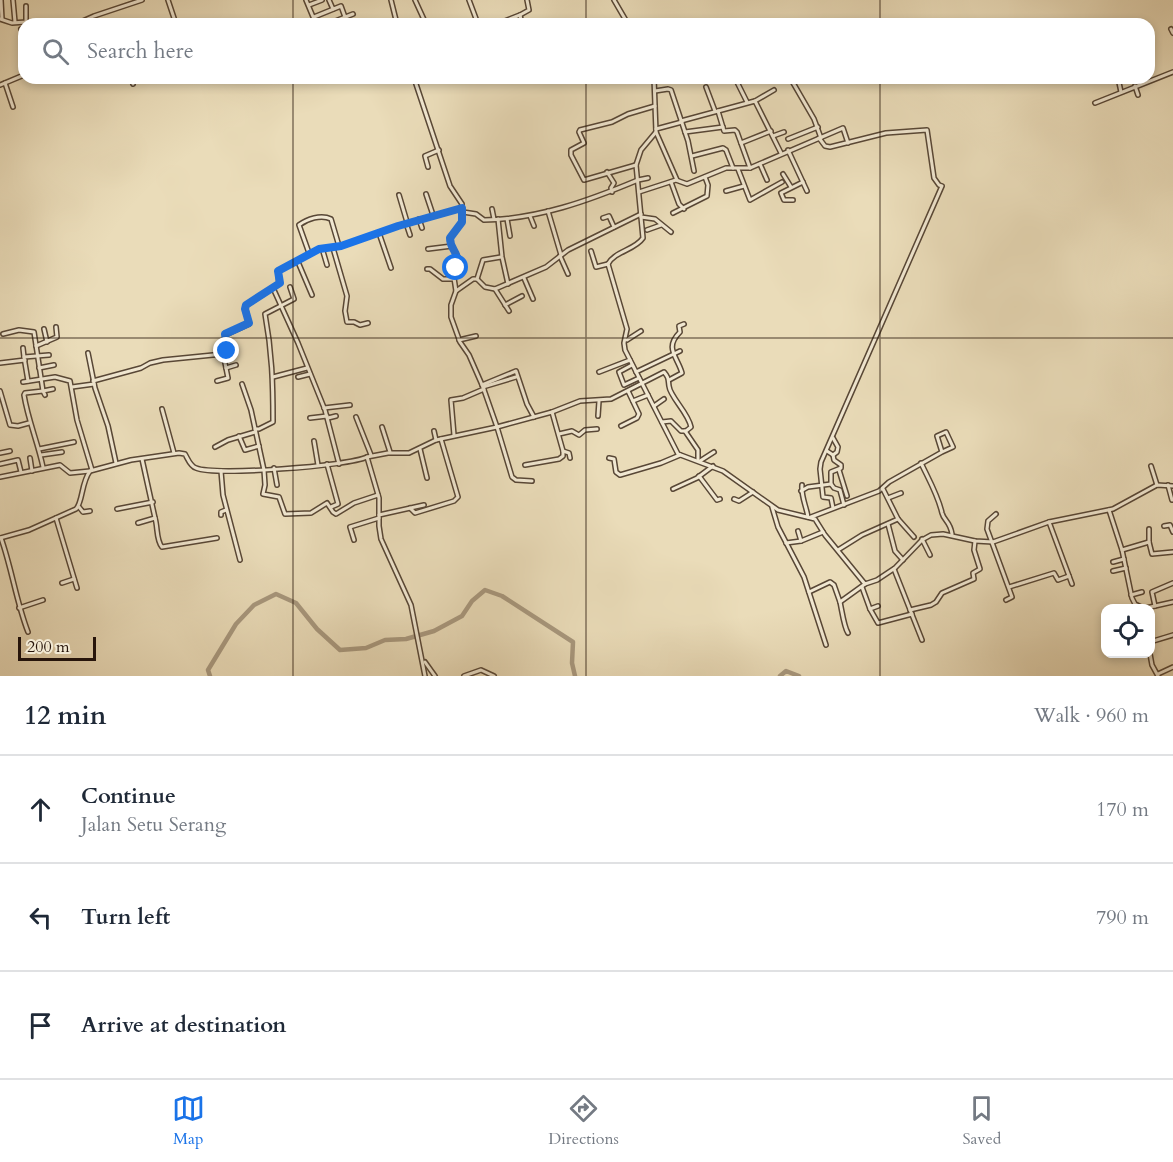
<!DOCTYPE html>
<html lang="en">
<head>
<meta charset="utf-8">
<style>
  body { margin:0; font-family:Cardo,serif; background:#f6f6f7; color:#1f2937 }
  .controls { position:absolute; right:18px; bottom:18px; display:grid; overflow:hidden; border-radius:12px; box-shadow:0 3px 9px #0003 }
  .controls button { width:54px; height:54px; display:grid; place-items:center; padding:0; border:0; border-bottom:2px solid #e0e1e3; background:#fff; color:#1f2937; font:30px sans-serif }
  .scale { position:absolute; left:18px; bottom:15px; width:78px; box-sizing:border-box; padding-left:6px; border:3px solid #27150b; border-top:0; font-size:16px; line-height:21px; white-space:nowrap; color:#27150b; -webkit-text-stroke:4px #f1e8d2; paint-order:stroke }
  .stop { position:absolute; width:18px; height:18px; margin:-14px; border:4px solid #1a73e8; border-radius:50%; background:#fff }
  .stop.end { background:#1a73e8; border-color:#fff; box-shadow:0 2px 6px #0008 }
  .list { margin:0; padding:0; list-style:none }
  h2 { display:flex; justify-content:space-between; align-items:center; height:78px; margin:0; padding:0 24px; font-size:26px }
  h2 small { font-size:20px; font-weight:400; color:#747a83 }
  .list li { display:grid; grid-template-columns:39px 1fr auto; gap:18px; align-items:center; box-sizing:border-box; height:108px; padding:0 24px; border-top:2px solid #e0e1e3 }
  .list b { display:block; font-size:22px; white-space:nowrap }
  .list p { margin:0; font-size:20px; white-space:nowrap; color:#747a83 }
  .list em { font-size:20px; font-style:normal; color:#747a83 }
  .icon { flex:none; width:33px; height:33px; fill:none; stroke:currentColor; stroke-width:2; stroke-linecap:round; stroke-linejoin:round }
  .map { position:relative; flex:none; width:1173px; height:676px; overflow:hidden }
  .search { position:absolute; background:#fff; box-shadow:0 3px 9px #0003; left:18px; right:18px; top:18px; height:66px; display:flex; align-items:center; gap:15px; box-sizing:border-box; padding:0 21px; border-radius:18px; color:#747a83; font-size:22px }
  .sheet { height:402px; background:#fff }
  nav { display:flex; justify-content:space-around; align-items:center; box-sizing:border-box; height:84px; border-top:2px solid #e0e1e3; background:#fff; font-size:16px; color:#747a83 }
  nav a { display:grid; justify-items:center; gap:3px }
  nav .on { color:#1a73e8 }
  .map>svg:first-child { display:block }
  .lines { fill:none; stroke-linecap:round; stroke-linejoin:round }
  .river { stroke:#a8987e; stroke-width:4.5 }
  .minor-casing { stroke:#584736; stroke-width:6 }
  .minor { stroke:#f1e8d2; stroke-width:3 }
  .route { stroke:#1a73e8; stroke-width:8 }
  .grid { fill:none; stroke:#27150b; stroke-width:1.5; stroke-opacity:0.55 }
</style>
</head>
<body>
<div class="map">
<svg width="1173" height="676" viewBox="0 0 1173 676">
  <rect width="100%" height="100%" fill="#eadcb9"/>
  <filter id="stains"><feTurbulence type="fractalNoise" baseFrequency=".00333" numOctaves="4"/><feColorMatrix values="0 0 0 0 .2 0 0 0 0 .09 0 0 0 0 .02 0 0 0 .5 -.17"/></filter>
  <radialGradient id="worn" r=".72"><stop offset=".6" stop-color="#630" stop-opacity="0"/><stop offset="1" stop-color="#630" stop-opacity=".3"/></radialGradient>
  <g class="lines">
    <g class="river">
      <polyline points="210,676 208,670 236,624 254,605 276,594 296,603 317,629 340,650 366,648 385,640 406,639 434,631 462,616 472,601 485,590 502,596 573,642 572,663 575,676"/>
      <polyline points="780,676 786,671 799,676"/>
    </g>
    <defs>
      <g id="minor">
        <polyline points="1,0 2,19"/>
        <polyline points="13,0 15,22"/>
        <polyline points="168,0 176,24"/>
        <polyline points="306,0 316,24"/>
        <polyline points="329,0 333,9"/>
        <polyline points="391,0 397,24"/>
        <polyline points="415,0 426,24"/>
        <polyline points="469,0 478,24"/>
        <polyline points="614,0 628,24"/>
        <polyline points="309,5 322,0"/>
        <polyline points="314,17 341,6 345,17"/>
        <polyline points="0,19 12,23 26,22 26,6"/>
        <polyline points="76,24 94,16 142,0"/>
        <polyline points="328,24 353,14"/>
        <polyline points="433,24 438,22"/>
        <polyline points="497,24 520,15"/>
        <polyline points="522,24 520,15 529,10 527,0"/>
        <polyline points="21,29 24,35"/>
        <polyline points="1171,29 1173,33"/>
        <polyline points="131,78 133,84"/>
        <polyline points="414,78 450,186 462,204 462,222 450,238 450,243 458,257 454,278 456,291 451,305 451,317 460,342 469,355 483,387 497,427 436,440 409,453 388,453 367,457 379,498 379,526 381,539 411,605 425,676"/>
        <path d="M654 78 656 132 641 150 636 165 643 238C635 250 615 251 608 264L627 329 624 343 625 350 678 454 723 471 778 510 815 519 825 535 865 584 877 580 895 568 922 540 931 535 943 534 975 541 993 542 1049 522 1113 509 1157 485 1173 486"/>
        <polyline points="735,78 747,102"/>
        <polyline points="1118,78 1121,92"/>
        <polyline points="792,81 814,119 821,138"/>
        <polyline points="5,83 13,107"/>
        <polyline points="0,85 24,75"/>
        <polyline points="1135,86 1138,95"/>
        <polyline points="706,87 715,111"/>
        <polyline points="655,91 668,89 671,90 688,141 694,171"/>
        <polyline points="755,101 774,90"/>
        <polyline points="1095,103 1173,72"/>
        <polyline points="718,111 724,131 735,130 737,132 750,168"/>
        <polyline points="681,121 755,101 781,153"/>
        <polyline points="656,129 682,122"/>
        <polyline points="656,132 677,180"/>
        <polyline points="685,132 723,127"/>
        <polyline points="773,136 784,132"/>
        <polyline points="819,138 825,146 830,147 886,133 927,130 934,178 939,185 942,186 821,462 820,469 823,497 831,498 833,508"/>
        <polyline points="788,139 818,127"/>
        <polyline points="741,143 771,131"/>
        <polyline points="788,150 807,191"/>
        <polyline points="692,156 723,148 726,150 733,168"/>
        <polyline points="760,164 767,180"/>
        <polyline points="636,165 584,180 571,155 571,150 584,143 579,132 580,130 612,122 628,114 655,106"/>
        <polyline points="428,167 425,156 439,150"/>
        <polyline points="738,169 750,200 782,182"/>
        <polyline points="607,172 614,183 611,188 612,192"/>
        <polyline points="783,174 791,187"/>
        <polyline points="671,182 679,204 684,209"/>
        <polyline points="726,191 744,186"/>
        <polyline points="639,192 676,180 687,184 726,168 750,168 843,128 848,143"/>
        <polyline points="426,194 433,215"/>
        <polyline points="399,195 407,222"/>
        <polyline points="793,200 784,200 781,193 803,182"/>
        <polyline points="492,209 494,219"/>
        <polyline points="548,211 561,255"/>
        <path d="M463 212 476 214 484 220C538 219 588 201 638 180L648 178"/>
        <polyline points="673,213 707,196 708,185 705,177"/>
        <polyline points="530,216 534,226"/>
        <polyline points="641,217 655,219 671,232"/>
        <polyline points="603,218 609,216 614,227"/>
        <polyline points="419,219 422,228"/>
        <polyline points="498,219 502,257 508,284"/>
        <polyline points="507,219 510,236"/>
        <polyline points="406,223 410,235"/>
        <polyline points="647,230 661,225"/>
        <polyline points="379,233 391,268"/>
        <polyline points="322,248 327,265"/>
        <polyline points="333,248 347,296 345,311 347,322 354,322 360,325 368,323"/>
        <polyline points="428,249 452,246"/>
        <polyline points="591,251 596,267 608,264"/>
        <path d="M309 253 299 225C307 219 321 214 331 219L339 246"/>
        <polyline points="560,256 568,274"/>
        <polyline points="298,262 312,295"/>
        <polyline points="427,269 430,269 443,279 454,279"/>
        <polyline points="524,278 533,299"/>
        <polyline points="477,279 485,287 495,289 509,311"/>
        <polyline points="273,288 298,343 325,410 339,464"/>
        <polyline points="495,289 546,267 568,250 641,214"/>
        <polyline points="456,291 473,279 477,279 483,260 501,257"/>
        <polyline points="505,305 522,296"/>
        <polyline points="44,329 47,342"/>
        <path d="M3 334 19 330 34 332 43 391 25 393 24 395C28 420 38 443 43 467"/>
        <polyline points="459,340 476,336"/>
        <polyline points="627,340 641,331"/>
        <polyline points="36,346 57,337 56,327"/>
        <polyline points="23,348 24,357"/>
        <polyline points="88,353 95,388 108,426 116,463"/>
        <polyline points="0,363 25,360"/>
        <polyline points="632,365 619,372 624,385 639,378"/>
        <polyline points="39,368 54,365"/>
        <polyline points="226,368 236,365"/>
        <polyline points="599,372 630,360"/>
        <polyline points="636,372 680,351"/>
        <polyline points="273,377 307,368"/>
        <polyline points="298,377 310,374"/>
        <path d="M669 380 682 373C677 356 664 348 680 332L679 326 684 324"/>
        <polyline points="28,381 24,357 49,355"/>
        <polyline points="93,381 141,368 150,363 163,360 223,354"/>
        <polyline points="217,381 228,378 223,353 227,351 225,335 249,324 245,306 279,284 278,271 319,249 341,246 398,226 462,208"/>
        <polyline points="23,382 55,377 70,381 77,420 92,470"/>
        <polyline points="242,384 251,410 264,470 265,485 263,494 279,497 285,514 311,513 327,503 333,512 336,514 354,503 378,495"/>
        <polyline points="482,385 516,371 527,404 534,417"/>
        <polyline points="72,387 94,384"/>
        <polyline points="483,387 516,377"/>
        <polyline points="0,391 10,425 18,426 29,423"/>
        <polyline points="45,395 43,391 53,389"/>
        <polyline points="633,401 648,395"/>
        <polyline points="654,406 664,399"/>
        <polyline points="324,408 350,405"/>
        <polyline points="162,409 174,453"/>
        <polyline points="598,416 599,401"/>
        <polyline points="356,417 371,455"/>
        <polyline points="310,418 327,416"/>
        <polyline points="328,418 336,416"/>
        <polyline points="621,426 637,418 639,414 628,391"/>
        <polyline points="382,427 390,452"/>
        <path d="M255 429H259L273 422C273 383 272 352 265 314L294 299 290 287"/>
        <polyline points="434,431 436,440"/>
        <polyline points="685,431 698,450 698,460"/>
        <polyline points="559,434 572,431 579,435 585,430 597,429"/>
        <polyline points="454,435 451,400 463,398 484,389"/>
        <polyline points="239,436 245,450 259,446"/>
        <polyline points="314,441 318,465"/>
        <polyline points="215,447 228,440 255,432"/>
        <polyline points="39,449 74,442"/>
        <polyline points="420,449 427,478"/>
        <polyline points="563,451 569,453 570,458"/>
        <polyline points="827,451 833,455 837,452 838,447 833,438"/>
        <polyline points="0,453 10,451"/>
        <polyline points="41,455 62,452"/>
        <polyline points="833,455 834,460 841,465 841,468 831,472 831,484 834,488 840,490 844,505"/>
        <polyline points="30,458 32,471"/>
        <polyline points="609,458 614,459 616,472 620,475 661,463 680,455"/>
        <polyline points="700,461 714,452"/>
        <path d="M921 463C929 480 938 495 942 513 944 521 950 521 952 534"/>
        <polyline points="0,464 18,460 21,472"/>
        <polyline points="327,464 338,504 331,507"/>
        <polyline points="525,465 559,459 563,456 563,451 552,412"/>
        <polyline points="1151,466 1157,485"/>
        <polyline points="274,468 277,485"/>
        <polyline points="839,470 847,496"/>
        <polyline points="221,471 223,495 240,560"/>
        <polyline points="699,476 717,500 720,499"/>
        <polyline points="0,477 60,465 70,473 90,471"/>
        <path d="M532 481 516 480 512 477 497 427 552 412 580 401 611 399 664 372C669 378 668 379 669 386 670 397 688 412 691 427L686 431H681L671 421 662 422"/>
        <path d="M802 485C801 497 806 505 808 517"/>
        <polyline points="1168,485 1172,500"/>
        <polyline points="673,489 697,478 713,466"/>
        <polyline points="801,491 808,487 831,484"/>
        <polyline points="888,498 901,493"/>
        <polyline points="734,499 739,501 753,492"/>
        <polyline points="79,507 83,512 90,511"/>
        <polyline points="772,507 778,527 804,577 826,645"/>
        <polyline points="410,508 415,513 454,501 458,497 441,439"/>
        <polyline points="117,509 153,502"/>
        <polyline points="1109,510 1122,550 1132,598 1135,604 1143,608"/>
        <polyline points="996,514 988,521 987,529 1012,597 1006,600"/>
        <polyline points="221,515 221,512 226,510"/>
        <polyline points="379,515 424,505"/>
        <polyline points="811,517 879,491 889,482 942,452 937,436 946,432 953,447 942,452"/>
        <polyline points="56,518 77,588"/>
        <path d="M155 518C158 528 156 540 162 547L217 538"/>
        <polyline points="898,519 914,537"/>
        <polyline points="1049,522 1072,584"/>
        <polyline points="138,523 155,518 142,459"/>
        <polyline points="888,524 895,551 903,560"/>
        <polyline points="1164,526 1170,525 1173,532"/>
        <polyline points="1149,529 1149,542"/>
        <polyline points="798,531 801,541 823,532"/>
        <path d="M0 538 29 530 76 509C83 502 81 483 90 471L131 460 179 453 185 454C188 459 190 466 196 468 215 476 349 466 367 457"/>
        <path d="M1 538C12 569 16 601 28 632"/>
        <polyline points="922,539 930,555"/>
        <polyline points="354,540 350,527 379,518"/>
        <polyline points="786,543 801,541"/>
        <polyline points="838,550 862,535 898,519 883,489"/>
        <polyline points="1122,550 1149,542 1152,554 1173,552"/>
        <polyline points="1113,562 1124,559"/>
        <polyline points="894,569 922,640"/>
        <polyline points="1113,571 1126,568"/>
        <polyline points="62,583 74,579"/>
        <polyline points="862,587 870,609 878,606"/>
        <polyline points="1009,587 1054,573 1058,580 1069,576"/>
        <polyline points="809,592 830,582 834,585 840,602 865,584"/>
        <polyline points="1131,595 1142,592"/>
        <path d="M840 602C842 611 844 627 848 633"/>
        <polyline points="1155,606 1152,592 1173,583"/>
        <polyline points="19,608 43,600"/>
        <polyline points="1146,608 1173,602"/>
        <polyline points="870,609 878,623 912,614"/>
        <polyline points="910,610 931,605 936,602 942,593 974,579 973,573 980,569 974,550 975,541"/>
        <polyline points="1150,642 1173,635"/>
        <polyline points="1150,654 1152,665 1158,676"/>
        <polyline points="425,662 435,676"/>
        <polyline points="1158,674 1173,667"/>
        <polyline points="464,676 481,670 494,676"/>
      </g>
    </defs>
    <use href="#minor" class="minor-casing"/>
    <use href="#minor" class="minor"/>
  </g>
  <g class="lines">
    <path class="route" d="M227 351 225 334 249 323 245 309 246 305 280 283 278 271 319 249 341 246 398 226 462 208V222L450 238C450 251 460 250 456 268"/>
  </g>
  <path class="grid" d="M293 0V24M586 0V24M880 0V24M293 78V676M586 78V676M880 78V676M0 338H1173"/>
  <rect width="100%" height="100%" filter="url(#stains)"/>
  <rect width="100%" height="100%" fill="url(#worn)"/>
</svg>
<div class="controls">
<button><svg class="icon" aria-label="locate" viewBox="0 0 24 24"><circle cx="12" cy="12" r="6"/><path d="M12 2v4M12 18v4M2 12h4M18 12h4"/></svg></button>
</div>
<div class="scale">200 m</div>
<div class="stop" style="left:456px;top:268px"></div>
<div class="stop end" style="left:227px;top:351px"></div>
<div class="search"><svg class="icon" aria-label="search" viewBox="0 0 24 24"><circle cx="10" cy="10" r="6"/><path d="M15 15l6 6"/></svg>Search here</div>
</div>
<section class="sheet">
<h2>12 min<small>Walk · 960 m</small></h2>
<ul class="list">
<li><svg class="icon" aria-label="ahead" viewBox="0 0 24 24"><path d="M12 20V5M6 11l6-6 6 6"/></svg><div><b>Continue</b><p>Jalan Setu Serang</p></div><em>170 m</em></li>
<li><svg class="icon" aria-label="left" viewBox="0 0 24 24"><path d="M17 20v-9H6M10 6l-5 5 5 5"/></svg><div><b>Turn left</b></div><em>790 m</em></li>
<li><svg class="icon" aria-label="arrive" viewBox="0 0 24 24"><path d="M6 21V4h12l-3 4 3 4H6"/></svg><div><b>Arrive at destination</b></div></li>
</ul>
</section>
<nav>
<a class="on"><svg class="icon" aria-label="map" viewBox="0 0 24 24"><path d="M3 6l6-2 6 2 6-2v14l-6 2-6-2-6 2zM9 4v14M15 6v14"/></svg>Map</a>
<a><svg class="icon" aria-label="directions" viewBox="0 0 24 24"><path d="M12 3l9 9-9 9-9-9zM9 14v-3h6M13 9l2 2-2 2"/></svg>Directions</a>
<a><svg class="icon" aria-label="saved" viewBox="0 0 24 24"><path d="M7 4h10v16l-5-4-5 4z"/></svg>Saved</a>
</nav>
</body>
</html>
